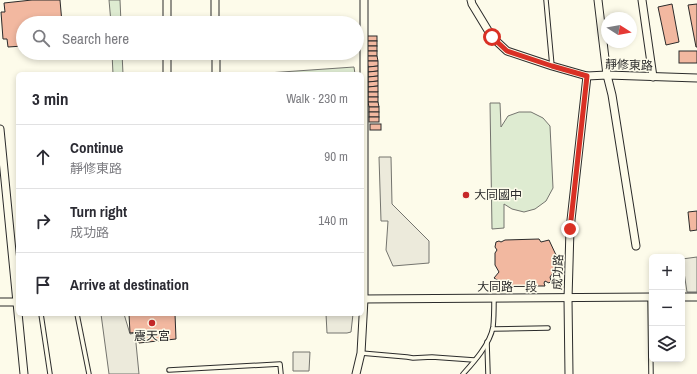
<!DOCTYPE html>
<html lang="en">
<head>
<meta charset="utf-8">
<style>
  body { margin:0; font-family:"Archivo Narrow","Noto Sans TC",sans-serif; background:#f7f7f7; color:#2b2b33 }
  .controls { position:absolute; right:12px; bottom:12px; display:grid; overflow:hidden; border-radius:6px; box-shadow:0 2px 6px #0003 }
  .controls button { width:36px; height:36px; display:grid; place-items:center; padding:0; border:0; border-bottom:1px solid #e1e1e2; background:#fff; color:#2b2b33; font:20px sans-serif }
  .compass { position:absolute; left:601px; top:12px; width:36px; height:36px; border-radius:50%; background:#fff; box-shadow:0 2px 6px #0003; rotate:101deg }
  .stop { position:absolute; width:12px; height:12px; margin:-9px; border:3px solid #d93025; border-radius:50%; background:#fff }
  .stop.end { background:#d93025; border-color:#fff; box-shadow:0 1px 4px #0008 }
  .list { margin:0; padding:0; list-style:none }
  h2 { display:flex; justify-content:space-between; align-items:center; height:52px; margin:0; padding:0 16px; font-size:17px }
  h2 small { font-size:13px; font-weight:400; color:#7c7c81 }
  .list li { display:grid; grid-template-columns:26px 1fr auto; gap:12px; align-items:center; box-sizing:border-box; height:64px; padding:0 16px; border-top:1px solid #e1e1e2 }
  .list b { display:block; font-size:15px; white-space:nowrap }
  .list p { margin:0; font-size:13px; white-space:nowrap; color:#7c7c81 }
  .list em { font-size:13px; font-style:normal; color:#7c7c81 }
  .icon { flex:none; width:22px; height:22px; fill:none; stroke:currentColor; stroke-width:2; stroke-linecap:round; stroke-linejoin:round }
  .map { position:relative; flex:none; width:697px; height:374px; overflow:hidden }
  .search { position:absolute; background:#fff; box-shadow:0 2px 6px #0003; left:16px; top:16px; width:348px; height:44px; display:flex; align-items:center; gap:10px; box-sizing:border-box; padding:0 14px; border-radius:22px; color:#7c7c81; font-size:15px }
  .panel { position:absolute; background:#fff; box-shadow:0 2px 6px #0003; left:16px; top:72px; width:348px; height:244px; border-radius:6px }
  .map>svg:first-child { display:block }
  .green { fill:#deebd1; stroke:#74746e }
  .parking { fill:#eceadb; stroke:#74746e }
  .building { fill:#f2b8a0; stroke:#2b2b2b }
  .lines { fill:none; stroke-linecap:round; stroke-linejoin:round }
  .service-casing { stroke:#2b2b2b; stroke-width:5.5 }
  .minor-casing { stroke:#2b2b2b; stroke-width:9 }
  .service { stroke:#fdfbea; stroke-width:3.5 }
  .minor { stroke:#fdfbea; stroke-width:7 }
  .route { stroke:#d93025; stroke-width:5 }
  .poi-dot { fill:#c62828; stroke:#fdfbea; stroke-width:1.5 }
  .labels { text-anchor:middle; stroke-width:3; stroke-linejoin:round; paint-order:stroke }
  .street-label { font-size:12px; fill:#2b2b2b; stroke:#fdfbea }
  .poi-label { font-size:12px; fill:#2b2b2b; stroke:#fdfbea; text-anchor:start }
</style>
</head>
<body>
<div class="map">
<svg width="697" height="374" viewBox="0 0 697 374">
  <rect width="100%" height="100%" fill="#fdfbea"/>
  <g class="green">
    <polygon points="109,0 120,0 121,23 111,23"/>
    <polygon points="112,53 122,53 123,74 113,74"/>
    <polygon points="354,67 355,74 253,74"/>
    <polygon points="490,103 500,103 501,127 508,116 519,112 531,112 543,118 550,126 553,188 546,201 535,209 524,212 512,209 504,204 504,228 492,229"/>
  </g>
  <g class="parking">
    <polygon points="379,157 391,157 392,204 429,241 429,263 393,266 386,250 388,221 381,221"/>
    <polygon points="697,257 697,292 687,292 682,259"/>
    <polygon points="101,314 124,314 130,334 135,333 139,374 109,374"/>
    <polygon points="326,314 353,314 351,332 347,333 327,333"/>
    <polygon points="293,352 310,352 309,371 293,371"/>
  </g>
  <g class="building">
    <polygon points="32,0 60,0 62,23 23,23 23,46 8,47 7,39 3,39 1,12 5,12 4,3"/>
    <polygon points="672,4 679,42 666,45 658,7"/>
    <polygon points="697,4 697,47 696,47 688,5"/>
    <rect x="367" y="36" width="10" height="5"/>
    <rect x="367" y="41" width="10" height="5"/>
    <rect x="367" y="46" width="10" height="5"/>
    <rect x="367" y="51" width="10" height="5"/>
    <rect x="679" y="51" width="18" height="12"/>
    <polygon points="367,56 377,56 378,61 367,61"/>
    <polygon points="367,61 378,61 378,66 368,67"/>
    <polygon points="378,66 378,71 368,72 368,67"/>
    <polygon points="378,71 378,76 368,77 368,72"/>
    <polygon points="378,76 378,81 368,82 368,77"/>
    <polygon points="378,81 378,86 368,87 368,82"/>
    <polygon points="378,86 378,92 368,92 368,87"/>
    <rect x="368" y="92" width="10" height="5"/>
    <rect x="368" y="97" width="10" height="5"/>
    <polygon points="368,102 378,102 379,107 369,107"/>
    <rect x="369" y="107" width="10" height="5"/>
    <rect x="369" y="112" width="10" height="5"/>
    <rect x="369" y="117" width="10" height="5"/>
    <rect x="370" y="124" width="11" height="6"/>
    <polygon points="697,211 697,230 690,231 688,212"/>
    <polygon points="539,239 541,242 549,240 556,255 555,270 550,277 551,281 549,283 545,281 544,283 545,286 500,286 499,281 494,278 499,272 495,265 495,253 497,250 495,247 496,242 499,241 501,242 505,240"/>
    <polygon points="129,314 175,314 176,339 139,343 139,332 130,333"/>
  </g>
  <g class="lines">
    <defs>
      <g id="service">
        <polyline points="546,0 552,66"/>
        <polyline points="650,297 651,374"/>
        <polyline points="41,314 50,374"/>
        <polyline points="77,314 89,374"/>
        <polyline points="493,329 548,328"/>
        <polyline points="487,342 488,374"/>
        <polyline points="361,353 407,357 413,358 432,357 474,360"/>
        <polyline points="169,370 280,364 281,374"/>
        <path d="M463 374C474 362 490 344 493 327 494 318 494 308 494 299"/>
      </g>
      <g id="minor">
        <polyline points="215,0 215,23"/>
        <polyline points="471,0 472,4 492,37 507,51 552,66 587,76 607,75 697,78"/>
        <polyline points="598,0 607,75 612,95 636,246"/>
        <polyline points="642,0 653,77"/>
        <polyline points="167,23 167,0"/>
        <polyline points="216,53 216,74"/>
        <polyline points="167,74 167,53"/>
        <polyline points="0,129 24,374"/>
        <polyline points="682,297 697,297"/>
        <polyline points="362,299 652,297"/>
        <polyline points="0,302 18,302"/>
        <polyline points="356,374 361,353 364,299 364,0"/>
        <polyline points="569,374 568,299 570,229 587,76"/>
      </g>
    </defs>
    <use href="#service" class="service-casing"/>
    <use href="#minor" class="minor-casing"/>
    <use href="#service" class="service"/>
    <use href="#minor" class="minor"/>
  </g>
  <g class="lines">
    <polyline class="route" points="492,37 507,51 552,66 587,76 570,229"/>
  </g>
  <g class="poi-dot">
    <circle cx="466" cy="195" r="4"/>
    <circle cx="152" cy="323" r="4"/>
  </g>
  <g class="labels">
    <g class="street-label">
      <text transform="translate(629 65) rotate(2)" y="4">靜修東路</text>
      <text transform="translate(558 272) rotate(-88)" y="4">成功路</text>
      <text x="507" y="291">大同路一段</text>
    </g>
    <g class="poi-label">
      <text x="474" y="199">大同國中</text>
      <text x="152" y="340" text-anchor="middle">震天宮</text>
    </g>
  </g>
</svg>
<div class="controls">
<button>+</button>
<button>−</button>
<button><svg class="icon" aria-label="layers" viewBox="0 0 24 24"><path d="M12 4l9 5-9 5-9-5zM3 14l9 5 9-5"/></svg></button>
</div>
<svg class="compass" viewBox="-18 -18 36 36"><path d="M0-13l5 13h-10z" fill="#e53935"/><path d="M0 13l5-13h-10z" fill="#7c7c81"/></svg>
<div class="stop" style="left:492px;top:37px"></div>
<div class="stop end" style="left:570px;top:229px"></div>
<div class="search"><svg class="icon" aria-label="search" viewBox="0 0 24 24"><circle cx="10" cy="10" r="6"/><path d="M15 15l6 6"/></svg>Search here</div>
<section class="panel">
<h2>3 min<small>Walk · 230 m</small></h2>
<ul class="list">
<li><svg class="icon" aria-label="ahead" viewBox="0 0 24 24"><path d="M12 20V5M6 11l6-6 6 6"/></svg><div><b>Continue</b><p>靜修東路</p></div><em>90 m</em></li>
<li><svg class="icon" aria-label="right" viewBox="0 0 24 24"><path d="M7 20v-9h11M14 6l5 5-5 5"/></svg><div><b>Turn right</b><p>成功路</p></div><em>140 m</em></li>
<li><svg class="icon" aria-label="arrive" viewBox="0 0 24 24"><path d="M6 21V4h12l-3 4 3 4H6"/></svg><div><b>Arrive at destination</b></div></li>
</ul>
</section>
</div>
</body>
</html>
